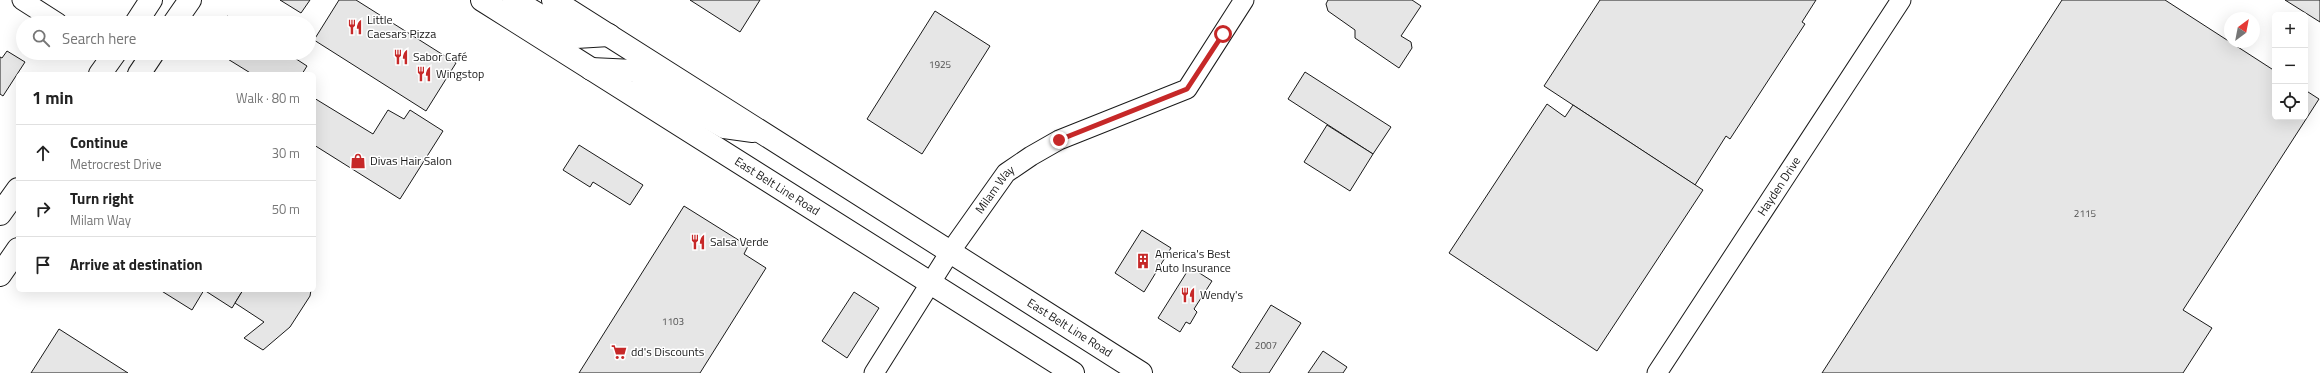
<!DOCTYPE html>
<html lang="en">
<head>
<meta charset="utf-8">
<style>
  body { margin:0; font-family:"Titillium Web",sans-serif; background:#f2f2f2; color:#222 }
  .controls { position:absolute; right:12px; top:12px; display:grid; overflow:hidden; border-radius:6px; box-shadow:0 4px 16px #0002 }
  .controls button { width:36px; height:36px; display:grid; place-items:center; padding:0; border:0; border-bottom:1px solid #e0e0e0; background:#fff; color:#222; font:20px sans-serif }
  .compass { position:absolute; left:2224px; top:12px; width:36px; height:36px; border-radius:50%; background:#fff; box-shadow:0 4px 16px #0002; rotate:32deg }
  .stop { position:absolute; width:12px; height:12px; margin:-9px; border:3px solid #c62828; border-radius:50%; background:#fff }
  .stop.end { background:#c62828; border-color:#fff; box-shadow:0 1px 4px #0008 }
  .list { margin:0; padding:0; list-style:none }
  h2 { display:flex; justify-content:space-between; align-items:center; height:52px; margin:0; padding:0 16px; font-size:17px }
  h2 small { font-size:13px; font-weight:400; color:#767676 }
  .list li { display:grid; grid-template-columns:26px 1fr auto; gap:12px; align-items:center; box-sizing:border-box; height:56px; padding:0 16px; border-top:1px solid #e0e0e0 }
  .list b { display:block; font-size:15px; white-space:nowrap }
  .list p { margin:0; font-size:13px; white-space:nowrap; color:#767676 }
  .list em { font-size:13px; font-style:normal; color:#767676 }
  .icon { flex:none; width:22px; height:22px; fill:none; stroke:currentColor; stroke-width:2; stroke-linecap:round; stroke-linejoin:round }
  .map { position:relative; flex:none; width:2320px; height:373px; overflow:hidden }
  .search { position:absolute; background:#fff; box-shadow:0 4px 16px #0002; left:16px; top:16px; width:300px; height:44px; display:flex; align-items:center; gap:10px; box-sizing:border-box; padding:0 14px; border-radius:22px; color:#767676; font-size:15px }
  .panel { position:absolute; background:#fff; box-shadow:0 4px 16px #0002; left:16px; top:72px; width:300px; height:220px; border-radius:6px }
  .map>svg:first-child { display:block }
  .building { fill:#e6e6e6; stroke:#1a1a1a }
  .lines { fill:none; stroke-linecap:round; stroke-linejoin:round }
  .minor-casing { stroke:#1a1a1a; stroke-width:21 }
  .major-casing { stroke:#1a1a1a; stroke-width:24 }
  .minor { stroke:#fff; stroke-width:19 }
  .major { stroke:#fff; stroke-width:22 }
  .route { stroke:#c62828; stroke-width:5 }
  .labels { text-anchor:middle; stroke-width:3; stroke-linejoin:round; paint-order:stroke }
  .number-label { font-size:10px; fill:#4d4d4d }
  .poi-label { font-size:12px; fill:#1a1a1a; stroke:#fff; text-anchor:start }
  .street-label { font-size:12px; fill:#1a1a1a; stroke:#fff }
</style>
</head>
<body>
<div class="map">
<svg width="2320" height="373" viewBox="0 0 2320 373">
  <rect width="100%" height="100%" fill="#fff"/>
  <g class="building">
    <polygon points="280,0 310,0 301,13"/>
    <polygon points="339,0 356,0 456,63 426,111 314,40"/>
    <polygon points="690,0 760,0 740,32"/>
    <polygon points="1328,0 1412,0 1421,6 1401,36 1411,42 1412,48 1399,68 1355,38 1355,30 1328,11 1326,4"/>
    <polygon points="1600,0 1816,0 1802,22 1805,24 1730,139 1726,136 1695,185 1544,86"/>
    <polygon points="2062,0 2165,0 2275,71 2275,117 2305,117 2305,90 2319,99 2183,310 2212,328 2183,373 1822,373"/>
    <polygon points="2285,0 2320,0 2320,22"/>
    <polygon points="935,11 990,46 922,154 867,119"/>
    <polygon points="227,16 239,23 223,23"/>
    <polygon points="7,51 25,62 3,96 0,94 0,57 2,58"/>
    <polygon points="218,53 287,53 307,66 302,74 252,74"/>
    <polygon points="1305,72 1391,127 1373,154 1288,99"/>
    <polygon points="314,98 373,134 388,110 404,119 410,110 443,131 400,199 314,145"/>
    <polygon points="1547,104 1565,117 1573,105 1703,190 1597,351 1449,253"/>
    <polygon points="1327,125 1373,154 1350,191 1304,162"/>
    <polygon points="579,145 643,185 630,205 593,182 590,187 563,170"/>
    <polygon points="684,206 748,246 744,254 766,268 700,373 579,373"/>
    <polygon points="1142,230 1171,248 1144,292 1115,273"/>
    <polygon points="1190,267 1212,281 1194,309 1197,312 1190,324 1186,322 1180,332 1158,318"/>
    <polygon points="160,290 243,290 232,308 204,290 192,310"/>
    <polygon points="243,290 311,290 310,296 290,327 263,350 244,338 264,322 235,303"/>
    <polygon points="854,292 879,308 847,358 822,341"/>
    <polygon points="1271,305 1301,323 1269,373 1241,373 1232,367"/>
    <polygon points="59,329 128,373 31,373"/>
    <polygon points="1323,351 1347,367 1343,373 1308,373"/>
  </g>
  <g class="lines">
    <defs>
      <g id="minor">
        <polyline points="22,0 58,23"/>
        <path id="s1" d="M874 373 950 252 1006 173 1031 156 1059 140 1187 89 1244 0"/>
        <path id="s2" d="M1657 373 1901 0"/>
      </g>
      <g id="major">
        <path id="s3" d="M482 0 1073 373"/>
        <polyline points="514,0 576,37 609,35"/>
        <path id="s4" d="M553 0 1141 373"/>
        <polyline points="136,23 151,0"/>
        <polyline points="174,23 190,0"/>
        <polyline points="591,69 634,71 665,93 724,127 753,131"/>
        <polyline points="100,74 115,53"/>
        <polyline points="139,74 153,53"/>
        <polyline points="0,214 18,189"/>
        <polyline points="0,275 18,249"/>
      </g>
    </defs>
    <use href="#minor" class="minor-casing"/>
    <use href="#major" class="major-casing"/>
    <use href="#minor" class="minor"/>
    <use href="#major" class="major"/>
  </g>
  <g class="lines">
    <polyline class="route" points="1059,140 1187,89 1223,34"/>
  </g>
  <defs>
    <symbol id="restaurant-bare" viewBox="-9 -9 18 18"><path d="M-5-6h1v4h1v-4h1v4h1v-4h1v5L-1.5 .5V6h-2V.5L-5-1ZM5-6V6H3V1.5H1.5Q1.5-4 5-6Z" fill="#c62828" stroke="#fff" stroke-width="2.5" paint-order="stroke"/></symbol>
    <symbol id="shop-bare" viewBox="-9 -9 18 18"><path d="M-5-2.5h2.3a2.7 3.5 0 0 1 5.4 0H5L5.5 6h-11ZM-1.5-2.5h3a1.5 2.3 0 0 0-3 0Z" fill="#c62828" stroke="#fff" stroke-width="2.5" paint-order="stroke"/></symbol>
    <symbol id="building-bare" viewBox="-9 -9 18 18"><path d="M-4-6H4V6H1V3H-1V6H-4ZM-2.5-4.3h1.7v1.8h-1.7ZM.8-4.3h1.7v1.8H.8ZM-2.5-1h1.7V.8h-1.7ZM.8-1h1.7V.8H.8Z" fill="#c62828" stroke="#fff" stroke-width="2.5" paint-order="stroke"/></symbol>
    <symbol id="supermarket-bare" viewBox="-9 -9 18 18"><path d="M-6-5.5h2.5l.6 2H6L4.5 2H-2.5L-4.4-4H-6ZM-1.5 3.2a1.3 1.3 0 1 0 .1 0ZM3 3.2a1.3 1.3 0 1 0 .1 0Z" fill="#c62828" stroke="#fff" stroke-width="2.5" paint-order="stroke"/></symbol>
  </defs>
  <g fill-rule="evenodd">
    <use href="#restaurant-bare" x="344" y="16" width="22" height="22"/>
    <use href="#restaurant-bare" x="390" y="46" width="22" height="22"/>
    <use href="#restaurant-bare" x="413" y="63" width="22" height="22"/>
    <use href="#shop-bare" x="347" y="150" width="22" height="22"/>
    <use href="#restaurant-bare" x="687" y="231" width="22" height="22"/>
    <use href="#building-bare" x="1132" y="250" width="22" height="22"/>
    <use href="#restaurant-bare" x="1177" y="284" width="22" height="22"/>
    <use href="#supermarket-bare" x="608" y="341" width="22" height="22"/>
  </g>
  <g class="labels">
    <g class="number-label">
      <text x="940" y="68">1925</text>
      <text x="2085" y="217">2115</text>
      <text x="673" y="325">1103</text>
      <text x="1266" y="349">2007</text>
    </g>
    <g class="poi-label">
      <text x="367" y="24">Little<tspan x="367" dy="14">Caesars Pizza</tspan></text>
      <text x="413" y="61">Sabor Café</text>
      <text x="436" y="78">Wingstop</text>
      <text x="370" y="165">Divas Hair Salon</text>
      <text x="710" y="246">Salsa Verde</text>
      <text x="1155" y="258">America's Best<tspan x="1155" dy="14">Auto Insurance</tspan></text>
      <text x="1200" y="299">Wendy's</text>
      <text x="631" y="356">dd's Discounts</text>
    </g>
    <g class="street-label">
      <text dy="4" stroke="none"><textPath href="#s2" startOffset="223">Hayden Drive</textPath></text>
      <text dy="4" stroke="none"><textPath href="#s3" startOffset="349">East Belt Line Road</textPath></text>
      <text dy="4" stroke="none"><textPath href="#s1" startOffset="220">Milam Way</textPath></text>
      <text dy="4" stroke="none"><textPath href="#s4" startOffset="612">East Belt Line Road</textPath></text>
    </g>
  </g>
</svg>
<div class="controls">
<button>+</button>
<button>−</button>
<button><svg class="icon" aria-label="locate" viewBox="0 0 24 24"><circle cx="12" cy="12" r="6"/><path d="M12 2v4M12 18v4M2 12h4M18 12h4"/></svg></button>
</div>
<svg class="compass" viewBox="-18 -18 36 36"><path d="M0-13l5 13h-10z" fill="#e53935"/><path d="M0 13l5-13h-10z" fill="#767676"/></svg>
<div class="stop" style="left:1223px;top:34px"></div>
<div class="stop end" style="left:1059px;top:140px"></div>
<div class="search"><svg class="icon" aria-label="search" viewBox="0 0 24 24"><circle cx="10" cy="10" r="6"/><path d="M15 15l6 6"/></svg>Search here</div>
<section class="panel">
<h2>1 min<small>Walk · 80 m</small></h2>
<ul class="list">
<li><svg class="icon" aria-label="ahead" viewBox="0 0 24 24"><path d="M12 20V5M6 11l6-6 6 6"/></svg><div><b>Continue</b><p>Metrocrest Drive</p></div><em>30 m</em></li>
<li><svg class="icon" aria-label="right" viewBox="0 0 24 24"><path d="M7 20v-9h11M14 6l5 5-5 5"/></svg><div><b>Turn right</b><p>Milam Way</p></div><em>50 m</em></li>
<li><svg class="icon" aria-label="arrive" viewBox="0 0 24 24"><path d="M6 21V4h12l-3 4 3 4H6"/></svg><div><b>Arrive at destination</b></div></li>
</ul>
</section>
</div>
</body>
</html>
